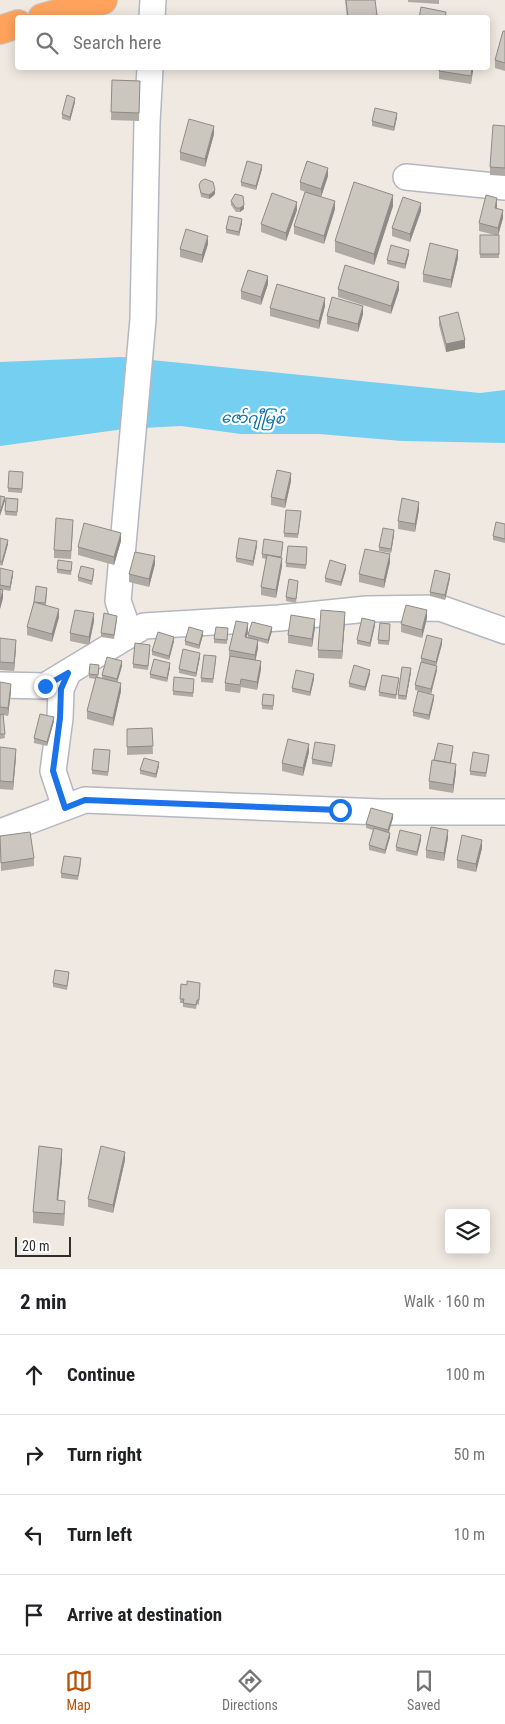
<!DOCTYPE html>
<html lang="en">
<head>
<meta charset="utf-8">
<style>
  body { margin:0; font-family:"Roboto Condensed","Noto Sans Myanmar",sans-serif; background:#f6f6f6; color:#202124 }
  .controls { position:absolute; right:15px; bottom:15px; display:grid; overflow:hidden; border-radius:5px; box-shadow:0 2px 12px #0003 }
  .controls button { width:45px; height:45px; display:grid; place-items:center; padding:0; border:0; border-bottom:1px solid #e0e0e0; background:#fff; color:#202124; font:25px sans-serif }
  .scale { position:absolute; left:15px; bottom:12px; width:56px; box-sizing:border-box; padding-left:5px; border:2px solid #2e2e2e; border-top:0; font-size:14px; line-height:18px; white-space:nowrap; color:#2e2e2e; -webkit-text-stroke:4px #fff; paint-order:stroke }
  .stop { position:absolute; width:15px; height:15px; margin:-11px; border:4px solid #1a73e8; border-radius:50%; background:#fff }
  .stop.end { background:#1a73e8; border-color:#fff; box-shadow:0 1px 5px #0008 }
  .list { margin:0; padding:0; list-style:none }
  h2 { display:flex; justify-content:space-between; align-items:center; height:65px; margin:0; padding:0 20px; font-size:21px }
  h2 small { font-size:16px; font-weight:400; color:#757577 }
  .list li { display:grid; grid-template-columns:32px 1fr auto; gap:15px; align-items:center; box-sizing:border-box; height:80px; padding:0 20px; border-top:1px solid #e0e0e0 }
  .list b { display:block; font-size:19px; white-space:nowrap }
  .list em { font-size:16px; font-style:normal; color:#757577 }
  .icon { flex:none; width:28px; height:28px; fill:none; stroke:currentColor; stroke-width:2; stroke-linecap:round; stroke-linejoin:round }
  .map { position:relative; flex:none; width:505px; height:1269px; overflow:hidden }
  .search { position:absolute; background:#fff; box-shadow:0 2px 12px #0003; left:15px; right:15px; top:15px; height:55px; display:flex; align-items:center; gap:12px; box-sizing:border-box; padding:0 18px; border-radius:5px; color:#757577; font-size:19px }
  .sheet { height:385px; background:#fff }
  nav { display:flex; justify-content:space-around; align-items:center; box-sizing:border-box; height:70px; border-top:1px solid #e0e0e0; background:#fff; font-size:14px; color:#757577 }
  nav a { display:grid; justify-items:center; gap:2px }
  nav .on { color:#b45309 }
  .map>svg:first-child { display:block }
  .water { fill:#75cff0 }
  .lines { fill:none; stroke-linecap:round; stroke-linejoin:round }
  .minor-casing { stroke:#b4b7c1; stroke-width:28 }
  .highway-casing { stroke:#c9c9c9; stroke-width:30 }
  .minor { stroke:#fff; stroke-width:25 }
  .highway { stroke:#ffa35c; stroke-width:28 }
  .wall { fill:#afaba4 }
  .shaded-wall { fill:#8e8b86 }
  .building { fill:#cbc7bf; stroke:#8e8b86 }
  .route { stroke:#1a73e8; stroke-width:6 }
  .labels { text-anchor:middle; stroke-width:4.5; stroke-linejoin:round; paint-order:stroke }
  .water-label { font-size:15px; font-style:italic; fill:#0d6fa3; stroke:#fff }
</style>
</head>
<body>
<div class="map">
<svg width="505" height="1269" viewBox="0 0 505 1269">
  <rect width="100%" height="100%" fill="#efe9e1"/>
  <polygon class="water" points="122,357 480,393 505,390 505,443 402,441 319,434 241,434 181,426 124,429 0,446 0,362"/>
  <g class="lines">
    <defs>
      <g id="minor">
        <polyline points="152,18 153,0"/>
        <polyline points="406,177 505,187"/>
        <polyline points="130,635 118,601 143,319 147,123 150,68"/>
        <polyline points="0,685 45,686 144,626 279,618 367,609 440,608 505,631"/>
        <polyline points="65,807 53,771 60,718 61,689 68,673"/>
        <polyline points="0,832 85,800 380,812 505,812"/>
      </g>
      <g id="highway">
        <polyline points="42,18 103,0"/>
        <polyline points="0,30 18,24"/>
      </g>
    </defs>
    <use href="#minor" class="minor-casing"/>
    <use href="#highway" class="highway-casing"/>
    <use href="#minor" class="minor"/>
    <use href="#highway" class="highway"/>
  </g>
  <g class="wall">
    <polygon points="345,0 375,0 377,18 347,18"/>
    <polygon points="408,0 439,0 439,4 408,2"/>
    <polygon points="505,31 505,71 495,68 495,60"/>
    <polygon points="473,68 471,84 439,79 439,71"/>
    <polygon points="112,80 140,81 139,121 111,120"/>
    <polygon points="75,102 70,121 62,119 62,114"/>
    <polygon points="397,117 394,131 372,126 372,121"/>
    <polygon points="505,126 505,176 490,175 490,167"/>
    <polygon points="214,134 205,167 180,160 180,152"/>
    <polygon points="262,169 256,190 241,186 241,182"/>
    <polygon points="328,176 321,197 335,209 324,244 294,234 294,226 314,195 300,190 300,182"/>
    <polygon points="199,185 215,194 212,197 209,199 201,197"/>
    <polygon points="231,201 244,209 240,212 236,212 231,205"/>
    <polygon points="393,206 374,265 335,252 335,241"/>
    <polygon points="497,206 497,209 503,218 498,235 499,235 499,258 480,258 480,235 495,235 479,231 479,223"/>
    <polygon points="297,210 286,241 261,232 261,224"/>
    <polygon points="421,211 410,242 392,236 392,228"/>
    <polygon points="242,223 239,236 226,233 226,229"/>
    <polygon points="208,244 202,263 180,257 180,249"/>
    <polygon points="409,254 405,269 387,264 387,260"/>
    <polygon points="458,258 451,288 423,282 423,274"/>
    <polygon points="268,284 261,305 241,299 241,291"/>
    <polygon points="338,289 399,290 391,314 338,297"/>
    <polygon points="325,306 319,329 270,316 270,308"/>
    <polygon points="363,314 358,332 327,324 327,316"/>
    <polygon points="439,317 465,348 446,352 439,325"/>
    <polygon points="23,476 22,493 8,492 8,488"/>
    <polygon points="291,481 285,508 271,505 271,497"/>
    <polygon points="18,504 17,516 5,515 5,511"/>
    <polygon points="419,510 415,532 398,529 398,521"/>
    <polygon points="301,515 298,538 284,537 284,533"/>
    <polygon points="505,524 505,543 493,540 493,536"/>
    <polygon points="73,528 71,559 54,558 54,550"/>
    <polygon points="394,535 391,553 379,551 379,547"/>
    <polygon points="0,538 8,544 2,566 0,565"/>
    <polygon points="121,541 114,565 78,555 78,547"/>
    <polygon points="257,546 253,566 236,562 236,558"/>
    <polygon points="283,546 281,558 282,566 276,598 261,595 261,587 266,559 262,558 262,554"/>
    <polygon points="307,547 306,569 286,567 286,563"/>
    <polygon points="390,562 384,588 359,582 359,574"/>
    <polygon points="155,564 149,587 129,582 129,574"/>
    <polygon points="72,566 71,575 57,573 57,569"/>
    <polygon points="0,568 13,575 10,591 0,589 3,598 0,609"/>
    <polygon points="346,569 341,586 325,582 325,578"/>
    <polygon points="94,574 92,585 78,581 78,577"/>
    <polygon points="450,578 445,600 430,596 430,592"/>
    <polygon points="298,585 296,603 286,601 286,597"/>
    <polygon points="47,592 46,605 59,617 52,642 27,635 27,627 34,602"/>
    <polygon points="427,618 422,638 401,632 401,624"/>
    <polygon points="117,620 114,639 101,637 101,633"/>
    <polygon points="345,620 342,659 318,658 318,650"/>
    <polygon points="94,621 89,645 70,641 70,633"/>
    <polygon points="375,625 370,647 357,644 357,640"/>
    <polygon points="315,627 312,647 288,643 288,635"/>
    <polygon points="390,628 389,645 378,644 378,640"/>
    <polygon points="248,631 247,637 248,638 248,635 272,631 268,644 258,641 258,648 255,661 261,669 257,690 241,687 240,693 225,691 225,683 229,658 229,650"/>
    <polygon points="228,632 227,644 214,643 214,639"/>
    <polygon points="203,635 199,649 185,645 185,641"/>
    <polygon points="0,638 16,648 14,671 0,670"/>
    <polygon points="174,641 169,660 152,655 152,651"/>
    <polygon points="442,644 436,666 421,662 421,658"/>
    <polygon points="150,649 148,670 133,668 133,664"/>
    <polygon points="200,657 196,677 179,673 179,669"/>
    <polygon points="216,660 213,683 201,682 201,678"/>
    <polygon points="122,666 117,682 121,691 113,726 87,719 87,711 96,679 89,678 89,674 99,669 98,677 102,678 102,675"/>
    <polygon points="170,667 167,682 150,678 150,674"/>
    <polygon points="437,670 431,694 415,690 415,685"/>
    <polygon points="411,672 406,700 398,699 398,695"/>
    <polygon points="370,674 365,691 349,687 349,683"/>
    <polygon points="399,678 396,699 379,696 379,692"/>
    <polygon points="314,679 310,696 292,692 292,688"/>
    <polygon points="0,682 11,691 8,716 3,715 5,738 0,739"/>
    <polygon points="194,683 193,697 173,695 173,691"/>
    <polygon points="274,699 273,710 262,709 262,705"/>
    <polygon points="434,699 429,720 413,716 413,712"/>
    <polygon points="54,721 47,746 34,743 34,738"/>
    <polygon points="152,728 153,754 127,755 127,729"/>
    <polygon points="0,747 16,757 13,790 0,789"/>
    <polygon points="335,749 332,767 312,764 312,759"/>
    <polygon points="453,750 451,763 456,772 453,793 429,789 429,781 434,760"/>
    <polygon points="309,752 303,776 282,771 282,763"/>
    <polygon points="110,755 108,776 92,774 92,770"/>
    <polygon points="489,759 486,777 470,775 470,771"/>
    <polygon points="159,766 156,778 140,774 140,770"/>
    <polygon points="393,818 389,832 390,837 385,854 369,850 369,845 373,830 366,828 366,824"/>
    <polygon points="0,836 34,858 34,866 1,871"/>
    <polygon points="448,838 444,861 426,858 426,850"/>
    <polygon points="421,840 417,856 396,851 396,847"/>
    <polygon points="482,848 476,872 457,868 457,860"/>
    <polygon points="81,863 78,880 61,878 61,873"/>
    <polygon points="69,976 67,990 53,987 53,983"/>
    <polygon points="200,983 199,1005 197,1004 196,1009 183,1007 183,1003 180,1003 181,984 187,985"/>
    <polygon points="62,1160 58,1200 65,1213 64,1226 33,1223 33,1212"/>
    <polygon points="125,1160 113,1213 88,1207 88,1199"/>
  </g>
  <g class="shaded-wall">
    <polygon points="472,68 473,68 473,71 471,84"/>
    <polygon points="75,98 75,102 70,121 70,117"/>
    <polygon points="397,113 397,117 394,131 394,127"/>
    <polygon points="214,126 214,134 205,167 205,159"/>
    <polygon points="262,165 262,169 256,190 256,186"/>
    <polygon points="328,168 328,176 321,197 321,189"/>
    <polygon points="215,190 215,194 212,197 209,199 209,195"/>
    <polygon points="393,195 393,206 374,265 374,254"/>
    <polygon points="497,198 497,206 495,216 495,208"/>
    <polygon points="335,201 335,209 324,244 324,236"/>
    <polygon points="297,202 297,210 286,241 286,233"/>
    <polygon points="421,203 421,211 410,242 410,234"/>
    <polygon points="244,205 244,209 240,212 240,208"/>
    <polygon points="503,210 503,218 498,236 498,228"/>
    <polygon points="242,219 242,223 239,236 239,232"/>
    <polygon points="208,236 208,244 202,263 202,255"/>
    <polygon points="409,250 409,254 405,269 405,264"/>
    <polygon points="458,250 458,258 451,288 451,280"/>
    <polygon points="268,276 268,284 261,305 261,297"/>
    <polygon points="399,282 399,290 391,314 391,306"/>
    <polygon points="325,298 325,306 319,329 319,321"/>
    <polygon points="363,306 363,314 358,332 358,324"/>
    <polygon points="465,340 465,348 446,352 446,344"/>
    <polygon points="291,473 291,481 285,508 285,500"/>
    <polygon points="5,497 5,501 0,516 0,512"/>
    <polygon points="419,502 419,510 415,532 415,524"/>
    <polygon points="394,530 394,535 391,553 391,549"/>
    <polygon points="121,533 121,541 114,565 114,557"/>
    <polygon points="8,540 8,544 2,566 2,562"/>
    <polygon points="257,541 257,546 253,566 253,561"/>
    <polygon points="390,554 390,562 384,588 384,580"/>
    <polygon points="155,556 155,564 149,587 149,579"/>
    <polygon points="282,558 282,566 276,598 276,590"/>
    <polygon points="346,565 346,569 341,586 341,582"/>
    <polygon points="13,571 13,575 10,591 10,587"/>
    <polygon points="450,574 450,578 445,600 445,595"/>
    <polygon points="3,590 3,598 0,609 0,601"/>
    <polygon points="59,609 59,617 52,642 52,634"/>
    <polygon points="427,610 427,618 422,638 422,630"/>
    <polygon points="345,612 345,620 342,659 342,651"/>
    <polygon points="94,613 94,621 89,645 89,637"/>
    <polygon points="315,619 315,627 312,647 312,639"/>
    <polygon points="375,621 375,625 370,647 370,643"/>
    <polygon points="248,623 248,631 245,645 245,637"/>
    <polygon points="272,627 272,631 268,644 268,640"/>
    <polygon points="203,631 203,635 199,649 199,645"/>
    <polygon points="174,637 174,641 169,660 169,656"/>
    <polygon points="442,639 442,644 436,666 436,662"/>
    <polygon points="16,640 16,648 14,671 14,663"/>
    <polygon points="258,640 258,648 255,663 255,655"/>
    <polygon points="200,653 200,657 196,677 196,673"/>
    <polygon points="122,661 122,666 117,683 117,679"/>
    <polygon points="261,661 261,669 257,690 257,682"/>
    <polygon points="170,663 170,667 167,682 167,678"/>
    <polygon points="437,666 437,670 431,694 431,689"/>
    <polygon points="411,668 411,672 406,700 406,696"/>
    <polygon points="370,670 370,674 365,691 365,687"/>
    <polygon points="314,674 314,679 310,696 310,692"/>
    <polygon points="121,683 121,691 113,726 113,718"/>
    <polygon points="11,684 11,691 8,716 8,708"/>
    <polygon points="434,695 434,699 429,720 429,715"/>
    <polygon points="54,717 54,721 47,746 47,742"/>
    <polygon points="309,744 309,752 303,776 303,768"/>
    <polygon points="16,749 16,757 13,790 13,782"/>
    <polygon points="159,762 159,766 156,778 156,774"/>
    <polygon points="456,764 456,772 453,793 453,785"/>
    <polygon points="393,814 393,818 388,834 388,830"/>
    <polygon points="448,830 448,838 444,861 444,853"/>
    <polygon points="390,833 390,837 385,854 385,850"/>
    <polygon points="421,835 421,840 417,856 417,852"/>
    <polygon points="482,840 482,848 476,872 476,864"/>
    <polygon points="62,1149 62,1160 57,1212 57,1200"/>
    <polygon points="125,1152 125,1160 113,1213 113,1205"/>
  </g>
  <g class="building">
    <polygon points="346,0 375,0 377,15 359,18 348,18"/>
    <polygon points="421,7 446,12 445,18 419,18"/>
    <polygon points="503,31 505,31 505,63 495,60"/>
    <polygon points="440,68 472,68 471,76 439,71"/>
    <polygon points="112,80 140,81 139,113 111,112"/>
    <polygon points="67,95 75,98 70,117 62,114"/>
    <polygon points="375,108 397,113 394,127 372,121"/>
    <polygon points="189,119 214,126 205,159 180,152"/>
    <polygon points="493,125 505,126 505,168 490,167"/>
    <polygon points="247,161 262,165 256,186 241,182"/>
    <polygon points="307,161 328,168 321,189 300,182"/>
    <polygon points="205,179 213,182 215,190 212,193 209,195 201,193 199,185 201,181"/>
    <polygon points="354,182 393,195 374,254 335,241"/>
    <polygon points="305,192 335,201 324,236 294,226"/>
    <polygon points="272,193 297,202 286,233 261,224"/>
    <polygon points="235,194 243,196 244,205 240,208 236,208 231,201"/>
    <polygon points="486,195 497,198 495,208 503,210 498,228 479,223"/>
    <polygon points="403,197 421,203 410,234 392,228"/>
    <polygon points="229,216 242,219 239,232 226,229"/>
    <polygon points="186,229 208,236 202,255 180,249"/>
    <rect x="480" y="235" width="19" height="19"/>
    <polygon points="430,243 458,250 451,280 423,274"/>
    <polygon points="391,245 409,250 405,264 387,260"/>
    <polygon points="345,265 399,282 391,306 338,289"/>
    <polygon points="248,270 268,276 261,297 241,291"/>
    <polygon points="277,284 325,298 319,321 270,308"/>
    <polygon points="332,297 363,306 358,324 327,316"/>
    <polygon points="458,312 465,340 446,344 439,317"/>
    <polygon points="277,470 291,473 285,500 271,497"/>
    <polygon points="9,471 23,472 22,489 8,488"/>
    <polygon points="0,496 5,497 0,512"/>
    <polygon points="6,498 18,499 17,512 5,511"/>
    <polygon points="402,498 419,502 415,524 398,521"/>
    <polygon points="286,510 301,511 298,534 284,533"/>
    <polygon points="56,518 73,520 71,551 54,550"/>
    <polygon points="496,522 505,524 505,539 493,536"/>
    <polygon points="84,523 121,533 114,557 78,547"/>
    <polygon points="383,528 394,530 391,549 379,547"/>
    <polygon points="0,538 8,540 2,562 0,561"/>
    <polygon points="239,538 257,541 253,561 236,558"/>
    <polygon points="264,539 283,542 281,557 262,554"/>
    <polygon points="288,546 307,547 306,565 286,563"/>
    <polygon points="365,549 390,554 384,580 359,574"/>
    <polygon points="135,552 155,556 149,579 129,574"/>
    <polygon points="267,555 282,558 276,590 261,587"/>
    <polygon points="58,560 72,562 71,571 57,569"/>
    <polygon points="330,560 346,565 341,582 325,578"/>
    <polygon points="81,566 94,569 92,581 78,577"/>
    <polygon points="0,568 13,571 10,587 0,585"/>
    <polygon points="435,570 450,574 445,595 430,592"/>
    <polygon points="289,579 298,581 296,599 286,597"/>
    <polygon points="36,586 47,588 45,603 34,602"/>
    <polygon points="0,589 3,590 0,601"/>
    <polygon points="34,602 59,609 52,634 27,627"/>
    <polygon points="406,605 427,610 422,630 401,624"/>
    <polygon points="75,610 94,613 89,637 70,633"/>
    <polygon points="321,610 345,612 342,651 318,650"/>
    <polygon points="104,613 117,616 114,635 101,633"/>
    <polygon points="291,615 315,619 312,639 288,635"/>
    <polygon points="362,618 375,621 370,643 357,640"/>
    <polygon points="236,621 248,623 245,637 258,640 255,655 229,650"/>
    <polygon points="252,622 272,627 268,640 248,635"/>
    <polygon points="380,623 390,624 389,641 378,640"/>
    <polygon points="189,627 203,631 199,645 185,641"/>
    <polygon points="216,627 228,628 227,640 214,639"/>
    <polygon points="158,632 174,637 169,656 152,651"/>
    <polygon points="427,635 442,639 436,662 421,658"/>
    <polygon points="0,638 16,640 14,663 0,662"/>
    <polygon points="135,643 150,645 148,666 133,664"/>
    <polygon points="183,649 200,653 196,673 179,669"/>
    <polygon points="204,655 216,656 213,679 201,678"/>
    <polygon points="230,656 261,661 257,682 241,679 240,685 225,683"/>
    <polygon points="107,657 122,661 117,679 102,675"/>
    <polygon points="154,659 170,663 167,678 150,674"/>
    <polygon points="421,662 437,666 431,689 415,685"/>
    <polygon points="90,664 99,665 98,675 89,674"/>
    <polygon points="354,665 370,670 365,687 349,683"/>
    <polygon points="402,667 411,668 406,696 398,695"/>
    <polygon points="296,670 314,674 310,692 292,688"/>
    <polygon points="382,675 399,678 396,695 379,692"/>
    <polygon points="96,677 121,683 113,718 87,711"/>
    <polygon points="174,677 194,679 193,693 173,691"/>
    <polygon points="0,682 11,684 8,708 0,707"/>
    <polygon points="418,691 434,695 429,715 413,712"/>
    <polygon points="263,694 274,695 273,706 262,705"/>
    <polygon points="3,714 5,734 0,734 0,715"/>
    <polygon points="40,714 54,717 47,742 34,738"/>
    <polygon points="152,728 153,746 127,747 127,729"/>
    <polygon points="288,739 309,744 303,768 282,763"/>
    <polygon points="315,742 335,745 332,763 312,759"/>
    <polygon points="438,743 453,746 450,763 434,760"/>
    <polygon points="0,747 16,749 13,782 0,781"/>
    <polygon points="94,749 110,750 108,772 92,770"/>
    <polygon points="473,752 489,755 486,773 470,771"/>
    <polygon points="144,758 159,762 156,774 140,770"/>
    <polygon points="432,760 456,764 453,785 429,781"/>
    <polygon points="371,808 393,814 388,830 366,824"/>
    <polygon points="431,827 448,830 444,853 426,850"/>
    <polygon points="374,828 390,833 385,850 369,845"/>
    <polygon points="400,830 421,835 417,852 396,847"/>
    <polygon points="30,832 34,858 1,863 0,836"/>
    <polygon points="462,835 482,840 476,864 457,860"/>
    <polygon points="64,856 81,858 78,876 61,873"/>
    <polygon points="55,970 69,972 67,986 53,983"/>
    <polygon points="187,981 200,983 199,1000 197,1000 196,1005 183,1003 184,999 180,999 181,984 187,985"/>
    <polygon points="39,1146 62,1149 57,1200 65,1201 64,1214 33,1212"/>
    <polygon points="101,1146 125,1152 113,1205 88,1199"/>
  </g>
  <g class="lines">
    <polyline class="route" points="45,686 68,673 61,689 60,718 53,771 65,808 85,800 340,810"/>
  </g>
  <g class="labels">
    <g class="water-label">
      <text transform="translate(253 418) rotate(1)" y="5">ဇော်ဂျီမြစ်</text>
    </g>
  </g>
</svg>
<div class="controls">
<button><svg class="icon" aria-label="layers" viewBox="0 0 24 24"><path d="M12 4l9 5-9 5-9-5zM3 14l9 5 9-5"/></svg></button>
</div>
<div class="scale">20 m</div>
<div class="stop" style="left:340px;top:810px"></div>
<div class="stop end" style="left:45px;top:686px"></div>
<div class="search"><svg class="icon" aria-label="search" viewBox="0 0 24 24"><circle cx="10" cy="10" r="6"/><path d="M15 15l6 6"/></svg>Search here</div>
</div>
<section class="sheet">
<h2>2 min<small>Walk · 160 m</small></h2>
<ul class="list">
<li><svg class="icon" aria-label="ahead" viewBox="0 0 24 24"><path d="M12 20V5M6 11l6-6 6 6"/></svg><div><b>Continue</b></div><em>100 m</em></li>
<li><svg class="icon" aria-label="right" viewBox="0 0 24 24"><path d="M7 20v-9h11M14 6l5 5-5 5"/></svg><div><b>Turn right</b></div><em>50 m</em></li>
<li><svg class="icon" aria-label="left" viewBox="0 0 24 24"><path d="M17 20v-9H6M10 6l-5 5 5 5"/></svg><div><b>Turn left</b></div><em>10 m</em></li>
<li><svg class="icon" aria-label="arrive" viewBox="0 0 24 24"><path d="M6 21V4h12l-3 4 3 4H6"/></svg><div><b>Arrive at destination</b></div></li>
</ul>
</section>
<nav>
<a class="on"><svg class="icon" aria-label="map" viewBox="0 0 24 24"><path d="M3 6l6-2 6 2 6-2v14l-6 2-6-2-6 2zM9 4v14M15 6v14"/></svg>Map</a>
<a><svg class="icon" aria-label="directions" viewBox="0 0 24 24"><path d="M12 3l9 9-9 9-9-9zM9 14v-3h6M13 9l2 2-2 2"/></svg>Directions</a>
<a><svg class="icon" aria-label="saved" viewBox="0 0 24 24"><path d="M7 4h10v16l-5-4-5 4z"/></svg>Saved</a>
</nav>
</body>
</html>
